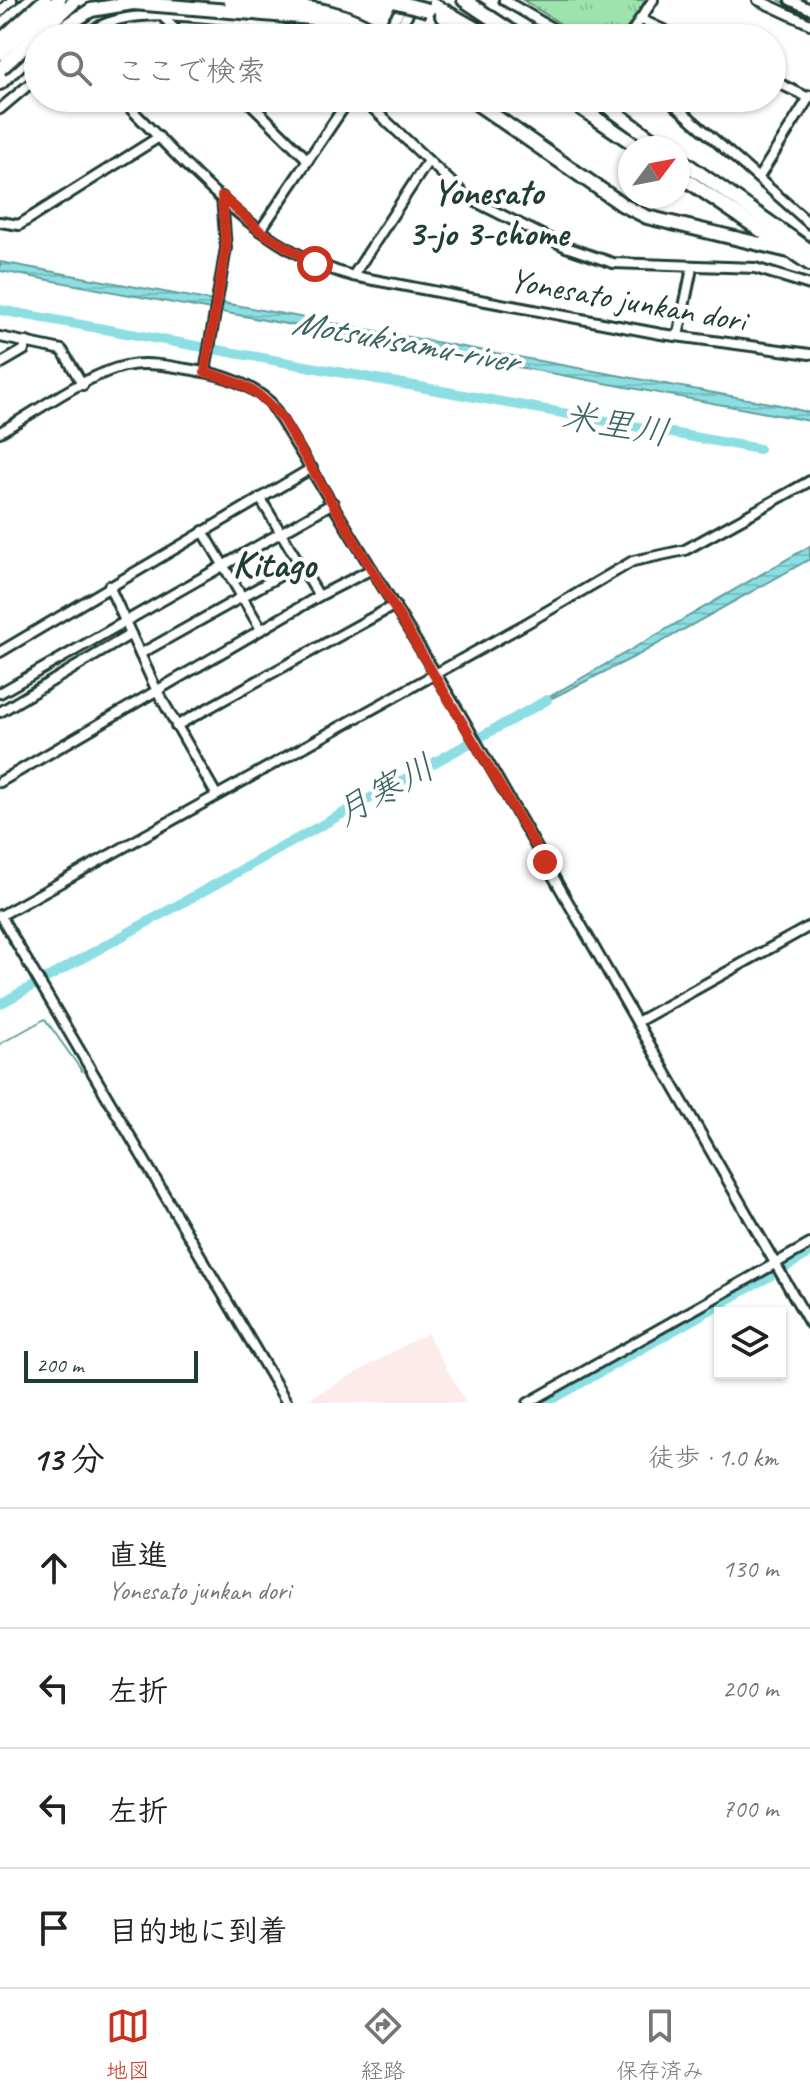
<!DOCTYPE html>
<html lang="ja">
<head>
<meta charset="utf-8">
<style>
  body { margin:0; font-family:Caveat,"Klee One",sans-serif; background:#f6f6f6; color:#222 }
  .controls { position:absolute; right:24px; bottom:24px; display:grid; overflow:hidden; border-radius:0px; box-shadow:0 2px 6px #0004 }
  .controls button { width:72px; height:72px; display:grid; place-items:center; padding:0; border:0; border-bottom:2px solid #e0e0e0; background:#fff; color:#222; font:40px sans-serif }
  .compass { position:absolute; left:618px; top:136px; width:72px; height:72px; border-radius:50%; background:#fff; box-shadow:0 2px 6px #0004; rotate:58deg }
  .scale { position:absolute; left:24px; bottom:20px; width:174px; box-sizing:border-box; padding-left:8px; border:4px solid #1f3d34; border-top:0; font-size:22px; line-height:28px; white-space:nowrap; color:#1f3d34; -webkit-text-stroke:6px #fff; paint-order:stroke }
  .stop { position:absolute; width:24px; height:24px; margin:-18px; border:6px solid #c8321e; border-radius:50%; background:#fff }
  .stop.end { background:#c8321e; border-color:#fff; box-shadow:0 2px 8px #0008 }
  .list { margin:0; padding:0; list-style:none }
  h2 { display:flex; justify-content:space-between; align-items:center; height:104px; margin:0; padding:0 32px; font-size:34px }
  h2 small { font-size:26px; font-weight:400; color:#767676 }
  .list li { display:grid; grid-template-columns:52px 1fr auto; gap:24px; align-items:center; box-sizing:border-box; height:120px; padding:0 32px; border-top:2px solid #e0e0e0 }
  .list b { display:block; font-size:30px; white-space:nowrap }
  .list p { margin:0; font-size:26px; white-space:nowrap; color:#767676 }
  .list em { font-size:26px; font-style:normal; color:#767676 }
  .icon { flex:none; width:44px; height:44px; fill:none; stroke:currentColor; stroke-width:2; stroke-linecap:round; stroke-linejoin:round }
  .map { position:relative; flex:none; width:810px; height:1403px; overflow:hidden }
  .search { position:absolute; background:#fff; box-shadow:0 2px 6px #0004; left:24px; right:24px; top:24px; height:88px; display:flex; align-items:center; gap:20px; box-sizing:border-box; padding:0 28px; border-radius:44px; color:#767676; font-size:30px }
  .sheet { height:584px; background:#fff }
  nav { display:flex; justify-content:space-around; align-items:center; box-sizing:border-box; height:112px; border-top:2px solid #e0e0e0; background:#fff; font-size:22px; color:#767676 }
  nav a { display:grid; justify-items:center; gap:4px }
  nav .on { color:#c8321e }
  .map>svg:first-child { display:block }
  .built { fill:#fcebe8 }
  .park { fill:url(#park-tufts); stroke:#5e9071; stroke-width:2 }
  .water { fill:url(#water-rules); stroke:#609e9d; stroke-width:2 }
  .lines { fill:none; stroke-linecap:round; stroke-linejoin:round }
  .stream { stroke:#609e9d; stroke-width:2 }
  .river { stroke:#8cdee3; stroke-width:10 }
  .minor-casing { stroke:#1f3d34; stroke-width:14 }
  .highway-casing { stroke:#1f3d34; stroke-width:18 }
  .minor { stroke:#fff; stroke-width:8 }
  .highway { stroke:#fff; stroke-width:12 }
  .highway-bridge-casing { stroke:#1f3d34; stroke-width:18; stroke-linecap:butt }
  .highway-bridge { stroke:#fff; stroke-width:12 }
  .route { stroke:#c8321e; stroke-width:10 }
  .labels { text-anchor:middle; stroke-width:8; stroke-linejoin:round; paint-order:stroke }
  .street-label { font-size:34px; fill:#1f3d34; stroke:#fff }
  .neighbourhood-label { font-size:36px; font-weight:bold; fill:#1f3d34; stroke:#fff }
  .water-label { font-size:36px; font-style:italic; fill:#3a6560; stroke:#fff }
  .quarter-label { font-size:38px; font-weight:bold; fill:#1f3d34; stroke:#fff }
</style>
</head>
<body>
<div class="map">
<svg width="810" height="1403" viewBox="0 0 810 1403">
  <defs>
    <pattern id="park-tufts" width="24" height="20" patternUnits="userSpaceOnUse" patternTransform="scale(2)"><rect width="24" height="20" fill="#9ee3ae"/><path d="M3 7l-1-3M5 7V3M7 7l1-3M15 17l-1-3M17 17v-4M19 17l1-3" fill="none" stroke="#88c496"/></pattern>
    <pattern id="water-rules" width="6" height="5" patternUnits="userSpaceOnUse" patternTransform="scale(2)"><rect width="6" height="5" fill="#8cdee3"/><path d="M0 2.5h6" fill="none" stroke="#78bfc3"/></pattern>
  </defs>
  <rect width="100%" height="100%" fill="#fff"/>
  <filter id="ink" filterUnits="userSpaceOnUse"><feTurbulence type="fractalNoise" baseFrequency=".0125" numOctaves="2"/><feDisplacementMap in="SourceGraphic" scale="16" xChannelSelector="R" yChannelSelector="G"/><feConvolveMatrix kernelMatrix="1 2 1 2 8 2 1 2 1" color-interpolation-filters="sRGB"/></filter>
  <g filter="url(#ink)">
    <polygon class="built" points="427,1333 466,1403 302,1403"/>
    <polygon class="park" points="523,0 646,0 621,38 583,38"/>
    <g class="water">
      <polygon points="0,262 780,405 810,413 810,421 0,271"/>
      <polygon points="810,546 810,559 638,655 518,715"/>
    </g>
    <g class="lines">
      <g class="stream">
        <polyline points="779,0 810,14"/>
        <polyline points="0,1044 45,1019 82,1071"/>
      </g>
      <g class="river">
        <polyline points="0,310 759,449"/>
        <polyline points="0,1004 547,700"/>
        <polyline points="546,1403 810,1253"/>
      </g>
      <defs>
        <g id="minor">
          <polyline points="504,0 569,38"/>
          <polyline points="758,0 810,24"/>
          <polyline points="790,0 810,9"/>
          <polyline points="0,12 12,0"/>
          <polyline points="162,16 184,38"/>
          <polyline points="640,19 681,38"/>
          <polyline points="297,36 301,0"/>
          <polyline points="382,37 406,2"/>
          <path d="M82 38C122 0 210 20 263 24L281 28 299 38"/>
          <polyline points="392,38 417,0"/>
          <polyline points="628,38 653,0"/>
          <polyline points="772,80 809,98"/>
          <path d="M120 98C188 165 257 251 353 276L661 334 810 354"/>
          <polyline points="245,98 308,160"/>
          <polyline points="362,98 468,198 566,247 613,263 755,268 810,285"/>
          <polyline points="667,98 810,224"/>
          <polyline points="0,109 38,77"/>
          <polyline points="759,177 810,96"/>
          <polyline points="0,222 19,225 159,137"/>
          <polyline points="260,231 350,98"/>
          <polyline points="353,276 428,161"/>
          <polyline points="678,336 692,268"/>
          <polyline points="0,337 62,350 83,385"/>
          <polyline points="0,364 24,350 27,342"/>
          <polyline points="205,372 226,248 222,197"/>
          <path d="M0 432C36 412 85 375 125 366 149 361 174 367 198 371 225 375 249 384 270 402L459 712 810 1324"/>
          <polyline points="260,498 319,596"/>
          <polyline points="203,531 261,629"/>
          <polyline points="109,586 156,689 216,794"/>
          <polyline points="0,652 312,468"/>
          <polyline points="140,654 299,565"/>
          <polyline points="0,693 333,503"/>
          <polyline points="0,712 131,634"/>
          <polyline points="176,726 395,605"/>
          <polyline points="0,782 319,596 372,569"/>
          <polyline points="0,915 287,1403"/>
          <polyline points="0,916 527,623 633,561 685,550 810,481"/>
          <polyline points="637,1022 810,926"/>
          <polyline points="528,1403 810,1244"/>
        </g>
        <g id="highway">
          <polyline points="425,0 492,38"/>
          <polyline points="464,0 521,38"/>
          <polyline points="80,7 89,0"/>
          <polyline points="442,16 477,38"/>
          <polyline points="0,27 31,0"/>
          <polyline points="0,83 38,47"/>
          <polyline points="469,98 623,205 647,217 789,251"/>
          <polyline points="566,98 640,148"/>
          <polyline points="596,98 664,148"/>
          <polyline points="678,158 810,251"/>
          <polyline points="678,174 810,264"/>
        </g>
      </defs>
      <use href="#minor" class="minor-casing"/>
      <use href="#highway" class="highway-casing"/>
      <use href="#minor" class="minor"/>
      <use href="#highway" class="highway"/>
      <defs>
        <g id="highway-bridge">
          <path d="M230 0C291 8 332 2 386 38"/>
          <polyline points="397,2 428,10"/>
          <polyline points="48,38 91,10 133,3 324,19 374,38"/>
          <polyline points="0,41 45,0"/>
          <polyline points="0,53 59,0"/>
          <polyline points="0,69 76,0"/>
        </g>
      </defs>
      <use href="#highway-bridge" class="highway-bridge-casing"/>
      <use href="#highway-bridge" class="highway-bridge"/>
    </g>
  </g>
  <g class="lines" filter="url(#ink)">
    <path class="route" d="M315 264 260 231 222 196 226 248 205 372C239 381 261 391 283 420L545 862"/>
  </g>
  <g class="labels">
    <g class="street-label">
      <text transform="translate(628 299) rotate(10)" y="12">Yonesato junkan dori</text>
    </g>
    <g class="neighbourhood-label">
      <text x="488" y="204">Yonesato<tspan x="488" dy="41">3-jo 3-chome</tspan></text>
    </g>
    <g class="water-label">
      <text transform="translate(405 340) rotate(10)" y="13">Motsukisamu-river</text>
      <text transform="translate(616 423) rotate(10)" y="13">米里川</text>
      <text transform="translate(384 789) rotate(-29)" y="13">月寒川</text>
    </g>
    <g class="quarter-label">
      <text x="274" y="577">Kitago</text>
    </g>
  </g>
</svg>
<div class="controls">
<button><svg class="icon" aria-label="layers" viewBox="0 0 24 24"><path d="M12 4l9 5-9 5-9-5zM3 14l9 5 9-5"/></svg></button>
</div>
<svg class="compass" viewBox="-18 -18 36 36"><path d="M0-13l5 13h-10z" fill="#e53935"/><path d="M0 13l5-13h-10z" fill="#767676"/></svg>
<div class="scale">200 m</div>
<div class="stop" style="left:315px;top:264px"></div>
<div class="stop end" style="left:545px;top:862px"></div>
<div class="search"><svg class="icon" aria-label="search" viewBox="0 0 24 24"><circle cx="10" cy="10" r="6"/><path d="M15 15l6 6"/></svg>ここで検索</div>
</div>
<section class="sheet">
<h2>13 分<small>徒歩 · 1.0 km</small></h2>
<ul class="list">
<li><svg class="icon" aria-label="ahead" viewBox="0 0 24 24"><path d="M12 20V5M6 11l6-6 6 6"/></svg><div><b>直進</b><p>Yonesato junkan dori</p></div><em>130 m</em></li>
<li><svg class="icon" aria-label="left" viewBox="0 0 24 24"><path d="M17 20v-9H6M10 6l-5 5 5 5"/></svg><div><b>左折</b></div><em>200 m</em></li>
<li><svg class="icon" aria-label="left" viewBox="0 0 24 24"><path d="M17 20v-9H6M10 6l-5 5 5 5"/></svg><div><b>左折</b></div><em>700 m</em></li>
<li><svg class="icon" aria-label="arrive" viewBox="0 0 24 24"><path d="M6 21V4h12l-3 4 3 4H6"/></svg><div><b>目的地に到着</b></div></li>
</ul>
</section>
<nav>
<a class="on"><svg class="icon" aria-label="map" viewBox="0 0 24 24"><path d="M3 6l6-2 6 2 6-2v14l-6 2-6-2-6 2zM9 4v14M15 6v14"/></svg>地図</a>
<a><svg class="icon" aria-label="directions" viewBox="0 0 24 24"><path d="M12 3l9 9-9 9-9-9zM9 14v-3h6M13 9l2 2-2 2"/></svg>経路</a>
<a><svg class="icon" aria-label="saved" viewBox="0 0 24 24"><path d="M7 4h10v16l-5-4-5 4z"/></svg>保存済み</a>
</nav>
</body>
</html>
